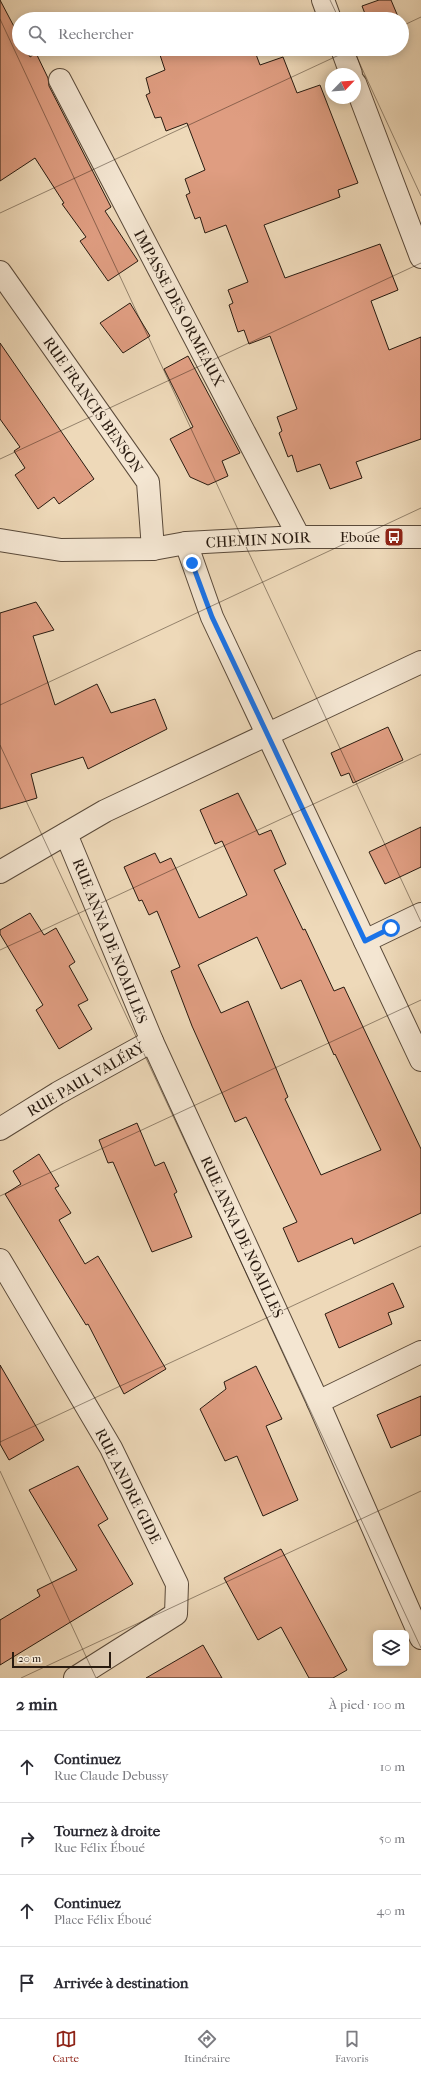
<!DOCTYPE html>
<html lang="fr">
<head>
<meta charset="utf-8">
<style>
  body { margin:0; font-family:"IM FELL French Canon",serif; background:#f2f2f3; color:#2b2b33 }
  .controls { position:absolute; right:12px; bottom:12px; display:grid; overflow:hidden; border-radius:6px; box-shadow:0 2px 10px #0003 }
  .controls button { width:36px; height:36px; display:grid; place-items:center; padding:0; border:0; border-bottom:1px solid #e1e1e2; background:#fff; color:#2b2b33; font:20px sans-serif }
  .compass { position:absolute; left:325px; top:68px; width:36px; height:36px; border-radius:50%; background:#fff; box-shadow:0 2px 10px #0003; rotate:65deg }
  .scale { position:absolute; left:12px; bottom:10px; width:99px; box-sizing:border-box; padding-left:4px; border:2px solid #291b10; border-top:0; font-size:11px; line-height:14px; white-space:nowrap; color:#291b10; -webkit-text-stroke:3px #f4e6d2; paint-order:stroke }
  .stop { position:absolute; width:12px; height:12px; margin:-9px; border:3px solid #1a73e8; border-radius:50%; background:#fff }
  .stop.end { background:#1a73e8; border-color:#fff; box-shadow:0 1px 4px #0008 }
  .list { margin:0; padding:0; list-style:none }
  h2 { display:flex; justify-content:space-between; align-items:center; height:52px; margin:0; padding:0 16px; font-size:17px }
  h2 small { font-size:13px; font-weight:400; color:#7c7c81 }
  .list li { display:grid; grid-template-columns:26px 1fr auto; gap:12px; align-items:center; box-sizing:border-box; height:72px; padding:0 16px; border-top:1px solid #e1e1e2 }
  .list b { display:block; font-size:15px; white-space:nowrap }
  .list p { margin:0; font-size:13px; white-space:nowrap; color:#7c7c81 }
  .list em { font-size:13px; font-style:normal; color:#7c7c81 }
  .icon { flex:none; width:22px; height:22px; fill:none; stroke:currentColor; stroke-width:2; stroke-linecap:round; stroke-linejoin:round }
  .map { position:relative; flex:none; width:421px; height:1678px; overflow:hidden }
  .search { position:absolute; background:#fff; box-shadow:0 2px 10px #0003; left:12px; right:12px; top:12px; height:44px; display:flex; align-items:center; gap:10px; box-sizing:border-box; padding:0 14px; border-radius:22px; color:#7c7c81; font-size:15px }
  .sheet { height:340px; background:#fff }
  nav { display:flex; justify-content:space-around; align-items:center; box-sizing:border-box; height:56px; border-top:1px solid #e1e1e2; background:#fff; font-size:11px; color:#7c7c81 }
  nav a { display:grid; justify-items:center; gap:2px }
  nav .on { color:#8f2418 }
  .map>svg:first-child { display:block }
  .building { fill:#df9d81; stroke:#291b10; fill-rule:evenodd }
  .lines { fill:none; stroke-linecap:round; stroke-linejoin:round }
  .street-casing { stroke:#5a4a3a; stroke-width:24 }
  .street { stroke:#f4e6d2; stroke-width:22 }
  .route { stroke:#1a73e8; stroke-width:5 }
  .ticks { fill:none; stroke:#291b10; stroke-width:1; stroke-opacity:0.45 }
  .labels { text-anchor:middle; stroke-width:3; stroke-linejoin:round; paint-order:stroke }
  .street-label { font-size:15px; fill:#291b10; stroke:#f4e6d2 }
  .poi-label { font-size:15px; fill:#291b10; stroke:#f4e6d2; text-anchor:end }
</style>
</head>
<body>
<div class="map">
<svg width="421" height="1678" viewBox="0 0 421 1678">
  <rect width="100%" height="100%" fill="#eed9b9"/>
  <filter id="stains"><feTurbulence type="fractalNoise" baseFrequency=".005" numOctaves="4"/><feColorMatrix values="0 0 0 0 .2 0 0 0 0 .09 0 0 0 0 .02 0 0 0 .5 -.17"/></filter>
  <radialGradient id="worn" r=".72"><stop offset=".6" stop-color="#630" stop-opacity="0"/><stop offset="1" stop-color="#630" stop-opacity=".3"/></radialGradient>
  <g class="building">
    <polygon points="0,0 19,36 19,49 26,49 30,57 36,53 48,78 49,86 111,207 105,211 138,261 108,281 80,241 86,237 62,204 64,203 35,158 0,181"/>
    <polygon points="379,0 391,0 399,19 367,19 362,6"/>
    <polygon points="158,49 254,49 260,65 283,57 297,93 320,85 358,183 338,190 340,197 264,225 285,278 380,244 398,290 371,301 389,350 421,337 421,439 356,462 362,478 330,489 320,464 297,472 292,455 288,457 279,433 282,431 277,417 297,409 270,336 249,344 244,330 238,332 229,305 233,303 228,290 248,282 226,225 205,233 200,217 195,219 186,195 190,193 185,179 205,170 187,123 166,131 161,117 155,118 146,95 150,93 146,78 165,70"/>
    <polygon points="130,303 150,336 123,353 100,323"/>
    <polygon points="0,343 94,479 59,504 54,497 38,509 15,475 25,468 14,451 20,447 0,419"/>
    <polygon points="188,356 240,453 222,461 228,476 208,485 190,477 170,439 193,427 164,369"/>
    <polygon points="36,602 54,630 33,636 55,705 97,684 111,713 155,699 167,729 88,769 83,757 31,774 37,798 0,809 0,613"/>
    <polygon points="388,727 403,760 353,783 349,773 341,776 331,753"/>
    <path d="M238 793 259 835 271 830 286 864 274 870 303 930 305 929 334 991 344 987 421 1149V1213L354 1244 352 1238 298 1262 283 1228 297 1222 246 1117 235 1122 192 1026 171 971 180 967 157 911 149 915 142 900 139 901 124 867 155 853 160 863 171 858 199 918 247 895 222 841 215 844 200 810ZM257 937 281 989 301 980 334 1055 335 1054 381 1150 321 1175 285 1099 288 1097 248 1001 221 1013 198 965Z"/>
    <polygon points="421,827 421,867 385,884 369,852"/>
    <polygon points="30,913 44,935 56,928 75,962 69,966 88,1000 78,1005 92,1029 59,1049 36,1010 43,1005 0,934 0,930"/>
    <polygon points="137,1123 155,1166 164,1162 177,1192 174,1194 192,1237 152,1252 113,1162 108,1163 99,1140"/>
    <polygon points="39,1154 59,1186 55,1188 71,1213 59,1220 85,1264 98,1256 166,1369 124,1394 88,1324 86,1325 5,1194 21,1184 13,1171"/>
    <polygon points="393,1283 404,1307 388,1313 392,1324 339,1348 325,1314"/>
    <polygon points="0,1365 44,1440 9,1460 0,1444"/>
    <polygon points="256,1366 282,1419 266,1426 298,1500 263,1516 237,1456 225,1461 200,1409 226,1389 224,1382"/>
    <polygon points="421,1396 421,1435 391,1448 377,1415"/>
    <polygon points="78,1466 108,1519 98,1525 133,1584 0,1665 0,1620 40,1596 37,1590 77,1570 29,1490"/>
    <polygon points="281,1549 347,1670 333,1678 309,1678 281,1627 258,1640 224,1578"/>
    <polygon points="203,1645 222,1678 146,1678"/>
  </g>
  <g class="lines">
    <defs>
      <g id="street">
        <polyline points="323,0 330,19"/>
        <polyline points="342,49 351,74"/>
        <polyline points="60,80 299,537"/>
        <polyline points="355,83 421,257"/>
        <polyline points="0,272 148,482 153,549"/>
        <polyline points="0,540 61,550 153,549 186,543 299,537 421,537"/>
        <polyline points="186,543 212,617 421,1060"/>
        <polyline points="66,834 152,1041 318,1402 421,1638"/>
        <polyline points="0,872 105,811 421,662"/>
        <polyline points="365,941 421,914"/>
        <polyline points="0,1129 58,1093 152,1041"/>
        <polyline points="0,1260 111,1448 177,1584 176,1614 75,1678"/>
        <polyline points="318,1402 421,1352"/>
      </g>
    </defs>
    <use href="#street" class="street-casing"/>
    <use href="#street" class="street"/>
  </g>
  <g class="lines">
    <polyline class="route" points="192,563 212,617 365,941 391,928"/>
  </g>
  <path class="ticks" d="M330 0 339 19M0 19 421 922M402 26 421 17M353 49 421 196M0 213 352 49M0 459 421 263M0 705 421 508M0 745 421 1648M0 950 421 754M0 1196 421 1000M0 1442 421 1246M0 1471 96 1678M21 1678 421 1491"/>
  <defs>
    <symbol id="bus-square" viewBox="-11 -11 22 22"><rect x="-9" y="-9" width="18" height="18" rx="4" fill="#8f2418" stroke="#f4e6d2"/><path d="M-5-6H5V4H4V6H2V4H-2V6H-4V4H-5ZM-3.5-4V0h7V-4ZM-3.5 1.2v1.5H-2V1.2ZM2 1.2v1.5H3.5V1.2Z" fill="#fff"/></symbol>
  </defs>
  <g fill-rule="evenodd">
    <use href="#bus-square" x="383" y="526" width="22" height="22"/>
  </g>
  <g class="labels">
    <g class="street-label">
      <text transform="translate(179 308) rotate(62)" y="5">IMPASSE DES ORMEAUX</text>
      <text transform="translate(93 405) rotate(55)" y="5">RUE FRANCIS BENSON</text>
      <text transform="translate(258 540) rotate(-3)" y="5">CHEMIN NOIR</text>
      <text transform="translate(110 941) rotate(68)" y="5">RUE ANNA DE NOAILLES</text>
      <text transform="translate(86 1079) rotate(-30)" y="5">RUE PAUL VALÉRY</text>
      <text transform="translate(242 1237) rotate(65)" y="5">RUE ANNA DE NOAILLES</text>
      <text transform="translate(128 1486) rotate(63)" y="5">RUE ANDRE GIDE</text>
    </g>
    <g class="poi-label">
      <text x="380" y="542">Eboue</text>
    </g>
  </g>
  <rect width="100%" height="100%" filter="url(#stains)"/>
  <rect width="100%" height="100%" fill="url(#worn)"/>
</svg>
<div class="controls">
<button><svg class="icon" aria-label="layers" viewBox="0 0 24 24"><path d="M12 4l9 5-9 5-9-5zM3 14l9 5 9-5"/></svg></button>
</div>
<svg class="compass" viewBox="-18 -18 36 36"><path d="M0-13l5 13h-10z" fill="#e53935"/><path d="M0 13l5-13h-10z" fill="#7c7c81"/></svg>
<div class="scale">20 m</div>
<div class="stop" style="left:391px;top:928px"></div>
<div class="stop end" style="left:192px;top:563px"></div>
<div class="search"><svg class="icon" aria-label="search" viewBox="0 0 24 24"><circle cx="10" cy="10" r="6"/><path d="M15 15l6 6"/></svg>Rechercher</div>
</div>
<section class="sheet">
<h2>2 min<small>À pied · 100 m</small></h2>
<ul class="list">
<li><svg class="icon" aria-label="ahead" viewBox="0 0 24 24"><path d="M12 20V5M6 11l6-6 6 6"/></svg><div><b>Continuez</b><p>Rue Claude Debussy</p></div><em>10 m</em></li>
<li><svg class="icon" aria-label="right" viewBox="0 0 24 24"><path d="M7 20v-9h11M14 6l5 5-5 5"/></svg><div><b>Tournez à droite</b><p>Rue Félix Éboué</p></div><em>50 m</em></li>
<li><svg class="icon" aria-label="ahead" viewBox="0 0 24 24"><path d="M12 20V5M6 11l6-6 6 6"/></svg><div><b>Continuez</b><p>Place Félix Éboué</p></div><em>40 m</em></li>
<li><svg class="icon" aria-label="arrive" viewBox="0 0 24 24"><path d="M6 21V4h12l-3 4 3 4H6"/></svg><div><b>Arrivée à destination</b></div></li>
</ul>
</section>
<nav>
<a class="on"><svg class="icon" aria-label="map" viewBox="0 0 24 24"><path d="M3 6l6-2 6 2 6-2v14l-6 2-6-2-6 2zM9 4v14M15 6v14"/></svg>Carte</a>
<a><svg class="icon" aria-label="directions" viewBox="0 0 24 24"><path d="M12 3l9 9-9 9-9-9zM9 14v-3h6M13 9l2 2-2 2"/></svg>Itinéraire</a>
<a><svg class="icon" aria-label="saved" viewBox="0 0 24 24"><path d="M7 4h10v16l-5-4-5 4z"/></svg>Favoris</a>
</nav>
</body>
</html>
